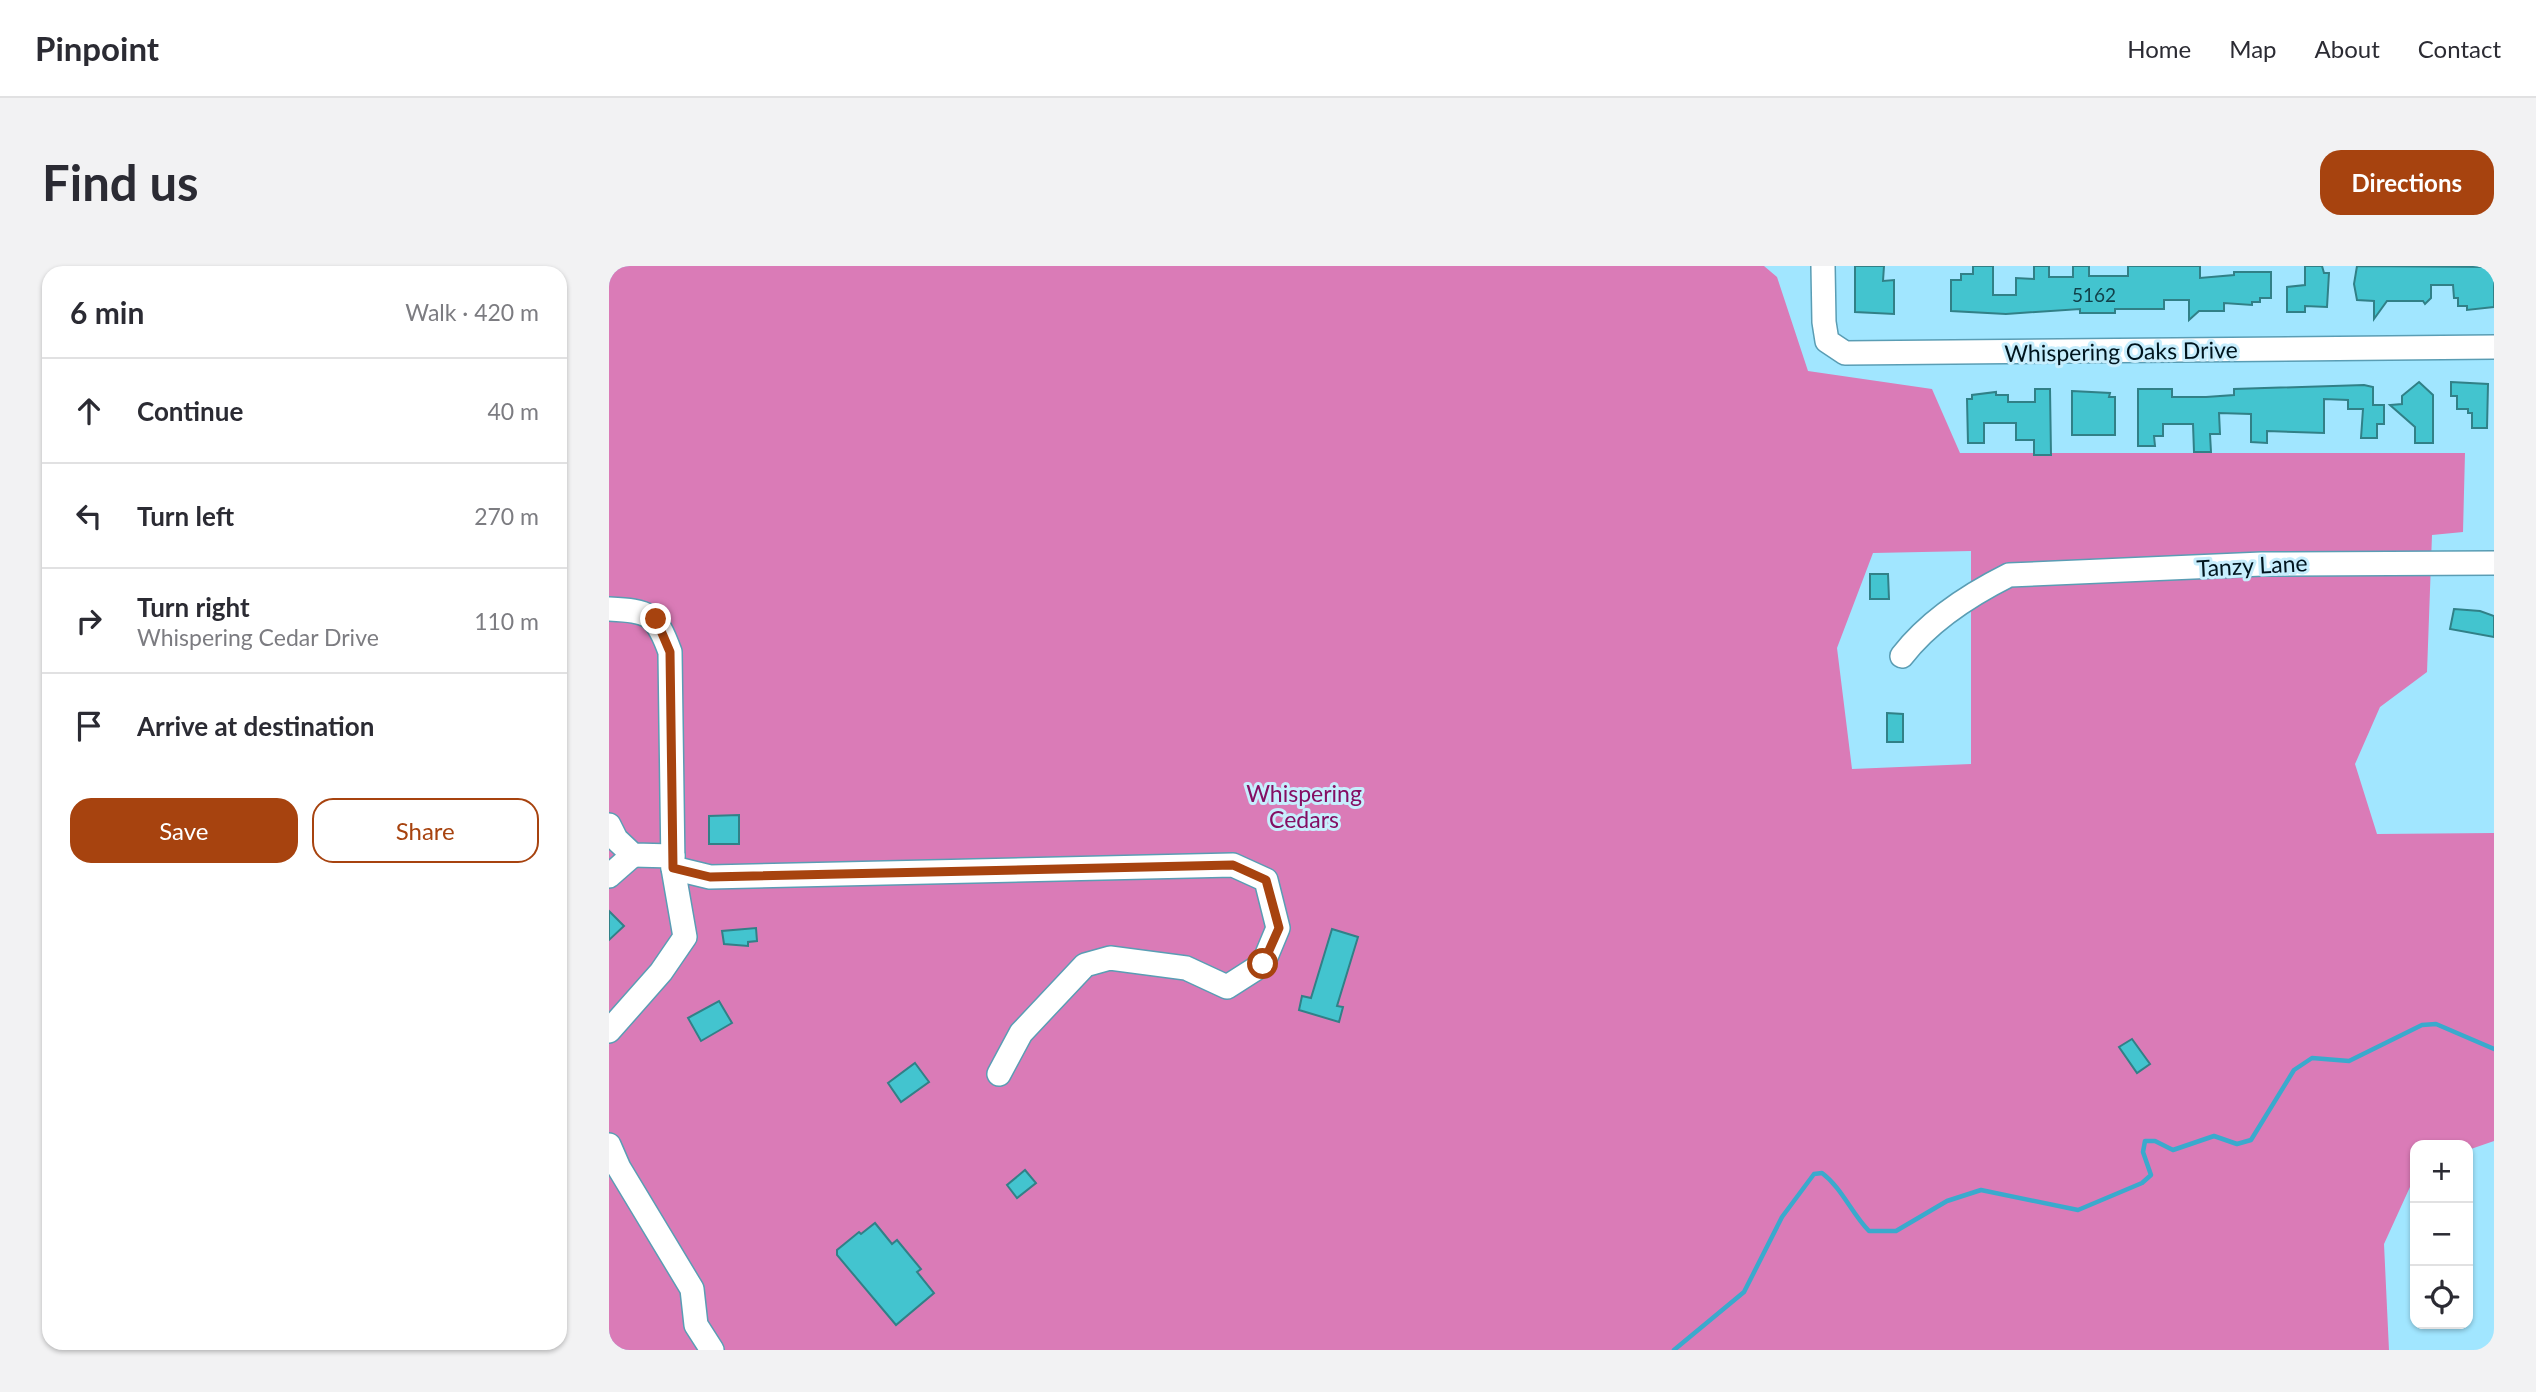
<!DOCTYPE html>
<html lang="en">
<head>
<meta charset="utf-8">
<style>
  body { margin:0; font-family:Lato,sans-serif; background:#f2f2f3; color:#2b2b33 }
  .controls { position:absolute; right:21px; bottom:21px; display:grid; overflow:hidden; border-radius:14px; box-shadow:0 2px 5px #0004 }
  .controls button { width:63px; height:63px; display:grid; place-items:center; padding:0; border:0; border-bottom:2px solid #e1e1e2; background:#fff; color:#2b2b33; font:35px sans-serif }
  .stop { position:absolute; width:21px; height:21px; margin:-16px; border:5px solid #a7430f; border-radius:50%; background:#fff }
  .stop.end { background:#a7430f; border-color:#fff; box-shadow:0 2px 7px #0008 }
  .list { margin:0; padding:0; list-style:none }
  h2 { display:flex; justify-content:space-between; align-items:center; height:91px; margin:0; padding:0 28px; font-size:30px }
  h2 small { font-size:23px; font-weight:400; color:#7c7c81 }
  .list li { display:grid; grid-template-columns:46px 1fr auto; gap:21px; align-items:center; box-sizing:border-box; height:105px; padding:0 28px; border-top:2px solid #e1e1e2 }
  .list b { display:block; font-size:26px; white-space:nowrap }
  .list p { margin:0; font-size:23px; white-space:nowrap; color:#7c7c81 }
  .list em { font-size:23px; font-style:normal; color:#7c7c81 }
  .actions { display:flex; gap:14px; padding:21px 28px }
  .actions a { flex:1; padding:16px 0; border:2px solid #a7430f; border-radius:21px; text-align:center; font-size:24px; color:#a7430f }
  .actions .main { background:#a7430f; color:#fff }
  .icon { flex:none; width:38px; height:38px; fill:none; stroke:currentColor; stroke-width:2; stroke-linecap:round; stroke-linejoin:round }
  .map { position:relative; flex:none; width:1885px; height:1084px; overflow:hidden; border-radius:21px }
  header { display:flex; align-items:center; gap:42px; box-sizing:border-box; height:98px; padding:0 35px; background:#fff; border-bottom:2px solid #e1e1e2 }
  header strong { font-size:33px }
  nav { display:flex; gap:38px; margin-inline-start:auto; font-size:24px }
  .intro { display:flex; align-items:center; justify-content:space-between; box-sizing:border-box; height:168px; padding:0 42px }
  h1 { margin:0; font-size:49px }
  .button { padding:18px 32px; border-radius:21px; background:#a7430f; color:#fff; font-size:24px; font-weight:700 }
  main { display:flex; gap:42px; padding:0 42px }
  aside { flex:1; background:#fff; border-radius:21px; box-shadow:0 2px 5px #0004 }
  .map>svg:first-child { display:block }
  .forest { fill:#da7bb7; fill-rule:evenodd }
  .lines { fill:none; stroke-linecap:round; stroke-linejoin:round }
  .stream { stroke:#3aaacd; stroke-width:4.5 }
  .building { fill:#43c4cf; stroke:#318087; stroke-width:2 }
  .minor-casing { stroke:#5a9db4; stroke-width:26 }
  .minor { stroke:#fff; stroke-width:23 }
  .route { stroke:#a7430f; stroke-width:9 }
  .labels { text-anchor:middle; stroke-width:6; stroke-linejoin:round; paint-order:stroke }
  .number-label { font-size:19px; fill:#11414a }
  .street-label { font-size:23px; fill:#00151e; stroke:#c7eefd }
  .park-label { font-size:23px; fill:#840e63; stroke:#c7eefd }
</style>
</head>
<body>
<header>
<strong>Pinpoint</strong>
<nav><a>Home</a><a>Map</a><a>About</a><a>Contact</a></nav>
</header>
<div class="intro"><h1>Find us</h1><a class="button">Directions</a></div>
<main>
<aside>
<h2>6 min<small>Walk · 420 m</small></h2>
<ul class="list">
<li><svg class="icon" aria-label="ahead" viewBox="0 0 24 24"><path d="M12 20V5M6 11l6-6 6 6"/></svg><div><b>Continue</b></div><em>40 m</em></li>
<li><svg class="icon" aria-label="left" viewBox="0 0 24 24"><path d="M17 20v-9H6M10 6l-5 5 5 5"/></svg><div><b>Turn left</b></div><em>270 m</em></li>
<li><svg class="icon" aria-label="right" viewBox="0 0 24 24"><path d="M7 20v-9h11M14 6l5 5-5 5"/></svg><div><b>Turn right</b><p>Whispering Cedar Drive</p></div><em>110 m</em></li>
<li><svg class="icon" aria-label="arrive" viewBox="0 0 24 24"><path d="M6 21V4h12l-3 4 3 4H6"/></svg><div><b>Arrive at destination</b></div></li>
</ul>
<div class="actions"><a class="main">Save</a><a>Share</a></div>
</aside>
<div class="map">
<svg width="1885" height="1084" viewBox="0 0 1885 1084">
  <rect width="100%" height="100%" fill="#a1e6ff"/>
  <path class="forest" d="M0 0H1155L1168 11 1199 105 1323 123 1351 187H1856L1854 266 1823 269 1818 406 1771 441 1746 498 1768 568 1885 567V875L1859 884V879H1806V910L1775 978 1780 1084H0ZM1362 285V498L1243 503 1228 382 1264 287Z"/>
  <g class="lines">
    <path class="stream" d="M1065 1084 1135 1026 1173 951 1205 908 1213 907C1233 922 1243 948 1260 965H1287L1338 935 1372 924 1469 944 1533 917 1542 909 1534 886 1536 875H1546L1564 884 1605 870 1628 878 1642 874 1685 804 1703 792 1740 795 1813 759 1827 758 1885 783"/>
  </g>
  <g class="building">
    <polygon points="1246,0 1275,0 1274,15 1285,14 1285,48 1246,46"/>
    <polygon points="1364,0 1384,0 1384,29 1407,29 1407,12 1425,13 1425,0 1440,0 1440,11 1464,11 1464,0 1480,0 1480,10 1519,10 1519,0 1591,0 1591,12 1625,9 1625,6 1662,6 1662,32 1651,32 1651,36 1643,36 1643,39 1615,37 1615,45 1590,45 1580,54 1580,34 1555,34 1555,43 1506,43 1506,47 1471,47 1471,43 1397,48 1342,45 1342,14 1352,14 1352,8 1364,8"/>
    <polygon points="1696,0 1713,0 1715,7 1720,7 1718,41 1696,40 1696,46 1678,46 1678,21 1696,19"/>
    <polygon points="1748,0 1885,1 1885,41 1858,44 1858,40 1849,40 1849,32 1845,32 1844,19 1822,19 1822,32 1816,38 1814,35 1778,35 1765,53 1765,35 1748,34 1745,18"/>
    <polygon points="1810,116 1824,129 1824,177 1806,177 1806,161 1781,139 1793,138 1793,130"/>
    <polygon points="1842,116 1879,118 1878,162 1863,162 1863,147 1859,147 1859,143 1848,143 1848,130 1842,130"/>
    <polygon points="1755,119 1764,121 1764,139 1775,139 1775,158 1768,158 1768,172 1752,172 1754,143 1739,143 1739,134 1715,133 1715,167 1658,165 1658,177 1642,176 1642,148 1610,147 1611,168 1601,168 1602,186 1585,186 1584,158 1554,158 1554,170 1545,170 1546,180 1529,180 1529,123 1563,123 1563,131 1597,131 1625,129 1625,123"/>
    <polygon points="1426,123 1441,123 1442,189 1425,189 1425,174 1407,174 1407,157 1375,157 1375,177 1359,177 1358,133 1363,133 1363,129 1387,126 1387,129 1399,129 1399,136 1426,136"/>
    <polygon points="1463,125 1501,127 1500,131 1506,131 1506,169 1463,169"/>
    <polygon points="1261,308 1279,308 1280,333 1261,333"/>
    <polygon points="1845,343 1871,345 1885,350 1885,371 1841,363"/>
    <polygon points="1278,447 1294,448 1294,476 1278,476"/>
    <polygon points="130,549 130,578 100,578 100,550"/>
    <polygon points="0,645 15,660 0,674"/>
    <polygon points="147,662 148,675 139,676 139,680 115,678 113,665"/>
    <polygon points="723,663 749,671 728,740 734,741 730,756 690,744 693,730 702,732"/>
    <polygon points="110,735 123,757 92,775 79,752"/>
    <polygon points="1523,773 1541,798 1528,807 1510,781"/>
    <polygon points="306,797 320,816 292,836 279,817"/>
    <polygon points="416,904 427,917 408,932 398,919"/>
    <polygon points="266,957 283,978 288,974 312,1003 308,1006 325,1027 287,1059 228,989 228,984 250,966 252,968"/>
  </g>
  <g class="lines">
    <defs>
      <g id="minor">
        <polyline points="1214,0 1215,56 1218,75 1236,87 1885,81"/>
        <path d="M0 343C40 345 47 347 61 386L64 602 76 671 52 706 0 765"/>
        <path d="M1293 390C1320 355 1360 329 1400 309L1653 298 1885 297"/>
        <polyline points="0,559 7,573 24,589 64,590"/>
        <polyline points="64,602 101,611 624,599 657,614 669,662 654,698 618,721 577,702 501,692 476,699 412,767 390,808"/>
        <polyline points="0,610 24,589"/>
        <polyline points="0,879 10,902 83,1023 87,1059 103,1084"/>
      </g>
    </defs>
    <use href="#minor" class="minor-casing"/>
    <use href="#minor" class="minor"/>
  </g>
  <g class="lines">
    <polyline class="route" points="47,353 61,386 64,602 101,611 624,599 657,614 670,662 654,698"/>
  </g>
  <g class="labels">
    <g class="number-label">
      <text x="1485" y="36">5162</text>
    </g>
    <g class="street-label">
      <text transform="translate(1512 86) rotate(-1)" y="8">Whispering Oaks Drive</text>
      <text transform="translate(1643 300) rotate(-3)" y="8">Tanzy Lane</text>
    </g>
    <g class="park-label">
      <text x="695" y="536">Whispering<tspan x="695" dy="26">Cedars</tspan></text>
    </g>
  </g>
</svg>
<div class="controls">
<button>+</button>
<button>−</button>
<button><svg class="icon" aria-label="locate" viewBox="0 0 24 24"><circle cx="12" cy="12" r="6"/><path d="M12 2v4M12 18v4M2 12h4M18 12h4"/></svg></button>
</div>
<div class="stop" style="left:654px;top:698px"></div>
<div class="stop end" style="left:47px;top:353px"></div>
</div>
</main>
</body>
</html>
